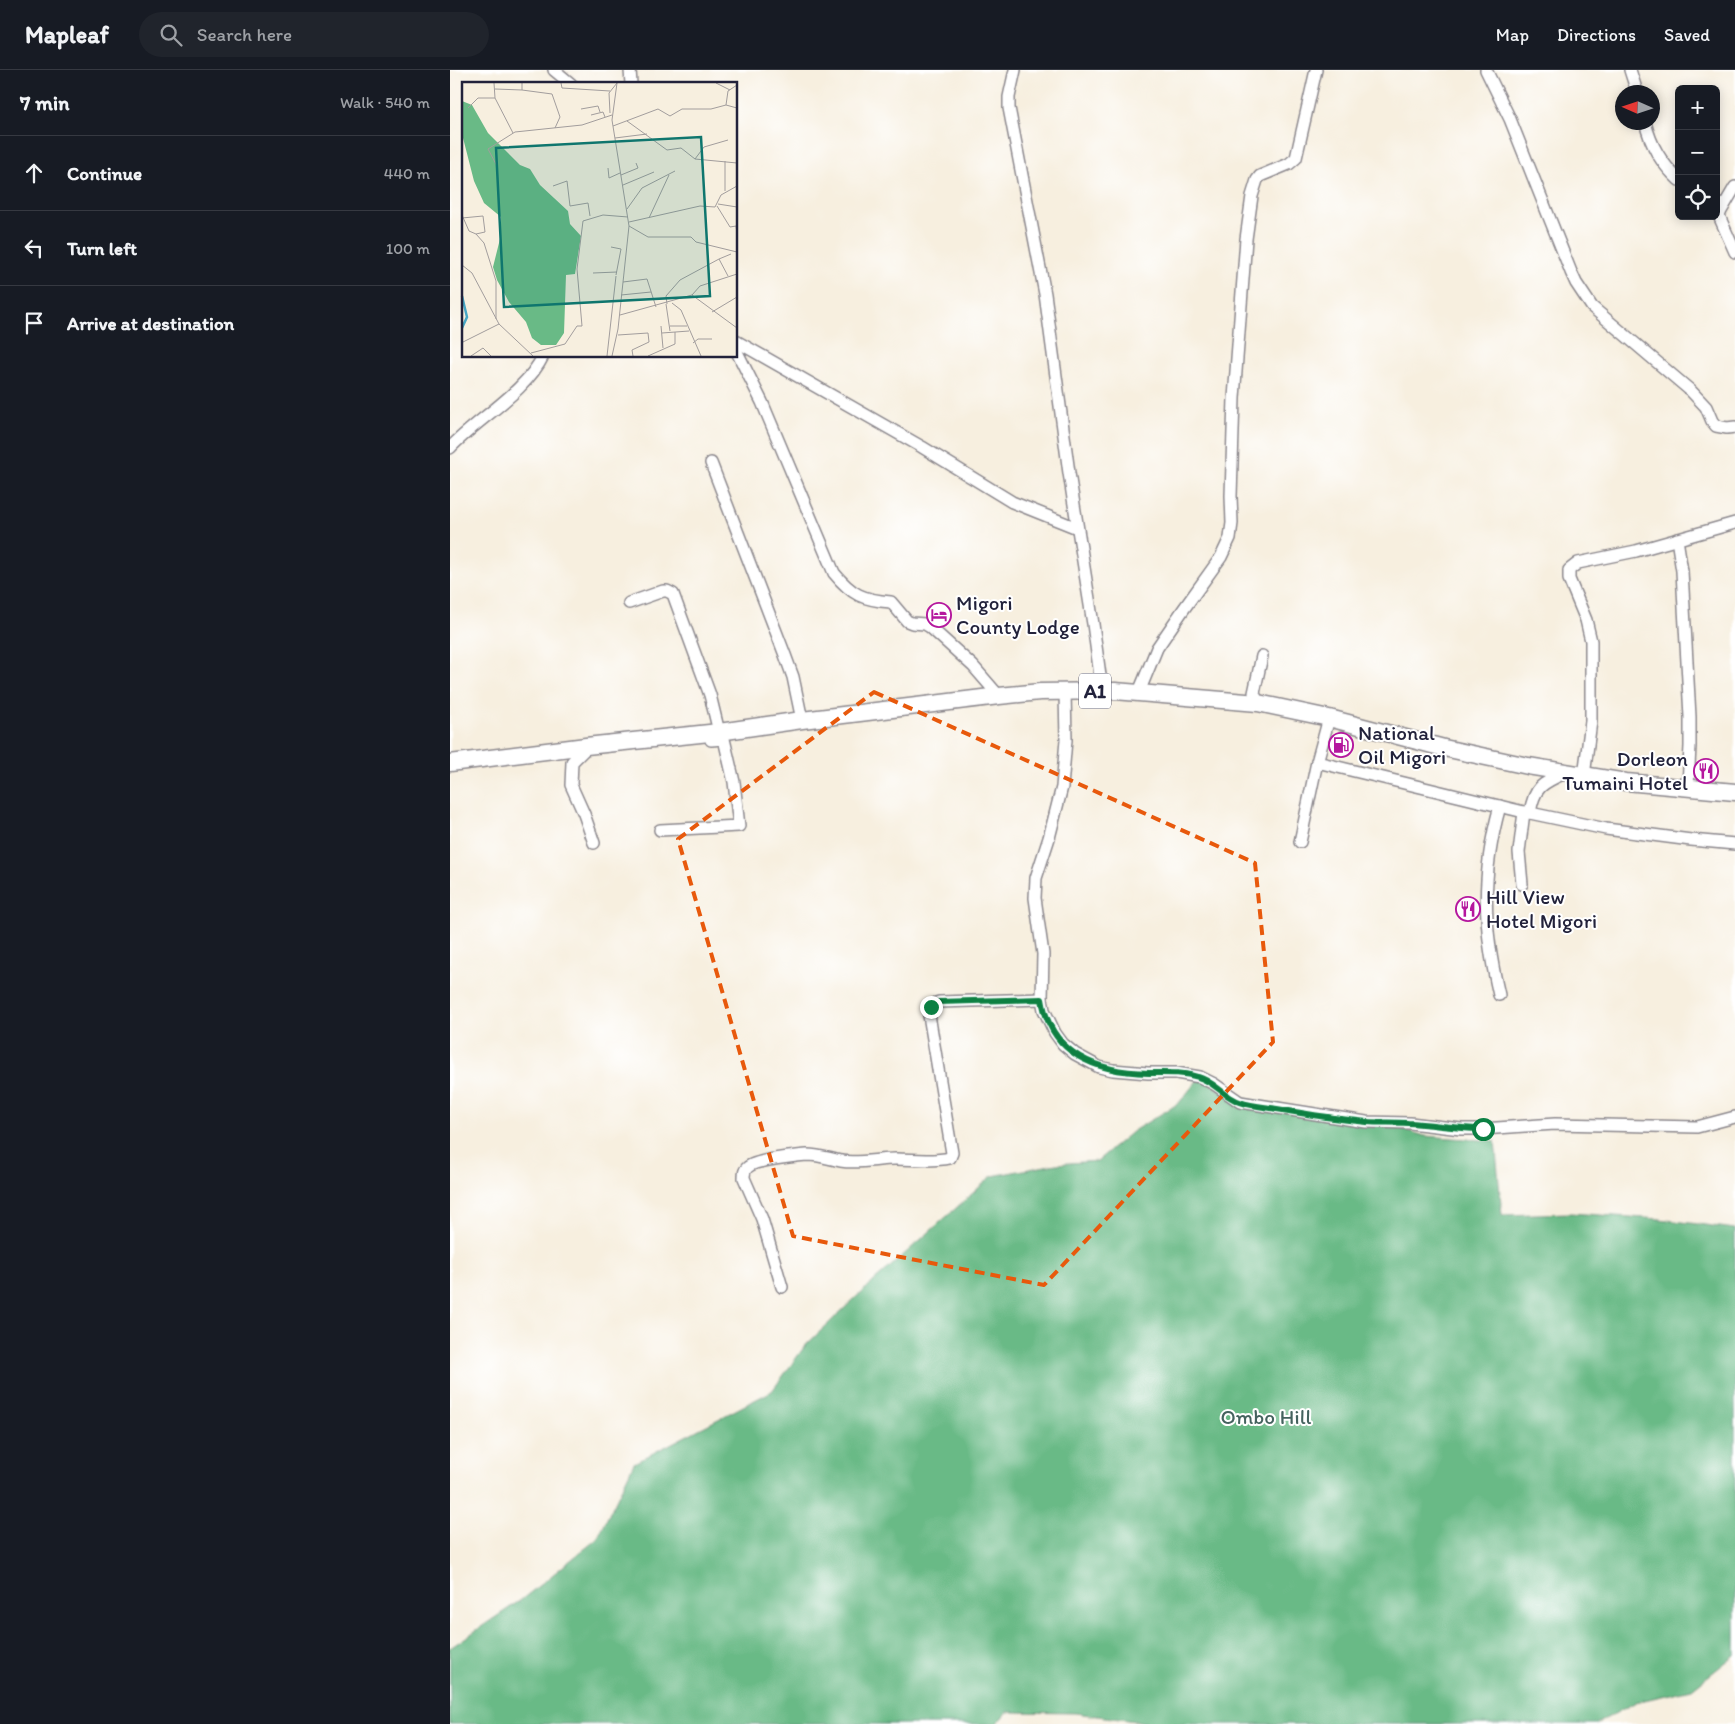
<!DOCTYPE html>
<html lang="en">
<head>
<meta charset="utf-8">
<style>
  body { margin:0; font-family:Itim,sans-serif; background:#20242c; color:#f1f3f6 }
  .controls { position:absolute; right:15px; top:15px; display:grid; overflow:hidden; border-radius:8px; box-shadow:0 2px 12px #0003 }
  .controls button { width:45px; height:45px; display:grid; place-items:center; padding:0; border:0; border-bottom:1px solid #363941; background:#171b24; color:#f1f3f6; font:25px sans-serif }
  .compass { position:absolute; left:1165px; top:15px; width:45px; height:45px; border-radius:50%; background:#171b24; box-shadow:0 2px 12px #0003; rotate:273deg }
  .stop { position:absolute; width:15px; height:15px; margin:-11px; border:4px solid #0b8043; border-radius:50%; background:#fff }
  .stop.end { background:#0b8043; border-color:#fff; box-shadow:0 1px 5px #0008 }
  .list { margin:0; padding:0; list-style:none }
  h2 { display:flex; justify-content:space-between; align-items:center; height:65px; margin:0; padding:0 20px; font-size:21px }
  h2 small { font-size:16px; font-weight:400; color:#9ea1a6 }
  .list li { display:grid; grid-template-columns:32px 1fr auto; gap:15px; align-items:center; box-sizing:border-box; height:75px; padding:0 20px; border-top:1px solid #363941 }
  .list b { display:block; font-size:19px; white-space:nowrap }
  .list em { font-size:16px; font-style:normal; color:#9ea1a6 }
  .icon { flex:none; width:28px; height:28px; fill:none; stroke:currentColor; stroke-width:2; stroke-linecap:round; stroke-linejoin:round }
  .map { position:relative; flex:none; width:1285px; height:1654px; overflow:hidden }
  header { display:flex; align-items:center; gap:30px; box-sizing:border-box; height:70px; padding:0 25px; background:#171b24; border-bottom:1px solid #363941 }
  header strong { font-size:24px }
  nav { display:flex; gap:28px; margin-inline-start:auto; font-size:18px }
  .search { width:350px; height:45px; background:#20242c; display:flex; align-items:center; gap:12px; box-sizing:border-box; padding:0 18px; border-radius:28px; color:#9ea1a6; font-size:19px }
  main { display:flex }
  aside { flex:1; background:#171b24 }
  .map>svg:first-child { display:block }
  .forest { fill:#69ba86; stroke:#466e60 }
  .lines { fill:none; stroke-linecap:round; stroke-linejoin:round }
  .minor-casing { stroke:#8c888d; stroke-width:14 }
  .highway-casing { stroke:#8c888d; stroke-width:19 }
  .minor { stroke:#fff; stroke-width:11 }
  .highway { stroke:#fff; stroke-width:16 }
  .route { stroke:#0b8043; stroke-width:6 }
  .marked { fill:none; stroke:#e8590c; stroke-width:4; stroke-dasharray:10 6; stroke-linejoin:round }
  .labels { text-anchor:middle; stroke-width:4; stroke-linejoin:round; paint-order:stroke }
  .shield { fill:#fff; stroke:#646476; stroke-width:1 }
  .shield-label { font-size:20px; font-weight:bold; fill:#22223b }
  .poi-label { font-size:21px; fill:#22223b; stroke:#fff; text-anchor:start }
  .park-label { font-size:21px; fill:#44625e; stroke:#fff }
  .inset-river { fill:none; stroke:#47a7c6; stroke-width:2.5 }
  .inset-road { fill:none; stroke:#a29d9d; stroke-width:1 }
  .view { fill:#0f766e; fill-opacity:0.15; stroke:#0f766e; stroke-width:2.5 }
  .inset-edge { fill:none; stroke:#22223b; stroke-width:2.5 }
</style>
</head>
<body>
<header>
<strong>Mapleaf</strong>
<div class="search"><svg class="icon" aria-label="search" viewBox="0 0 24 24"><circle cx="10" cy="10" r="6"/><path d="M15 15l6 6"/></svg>Search here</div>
<nav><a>Map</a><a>Directions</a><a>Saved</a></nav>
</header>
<main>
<aside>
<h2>7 min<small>Walk · 540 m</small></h2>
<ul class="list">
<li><svg class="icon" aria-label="ahead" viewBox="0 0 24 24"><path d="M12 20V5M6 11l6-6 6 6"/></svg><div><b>Continue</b></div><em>440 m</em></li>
<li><svg class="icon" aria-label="left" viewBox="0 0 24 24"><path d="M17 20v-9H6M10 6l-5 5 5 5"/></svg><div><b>Turn left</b></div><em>100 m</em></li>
<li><svg class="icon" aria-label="arrive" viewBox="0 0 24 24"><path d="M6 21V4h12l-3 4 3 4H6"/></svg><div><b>Arrive at destination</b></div></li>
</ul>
</aside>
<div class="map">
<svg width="1285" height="1654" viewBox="0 0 1285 1654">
  <rect width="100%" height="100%" fill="#fff"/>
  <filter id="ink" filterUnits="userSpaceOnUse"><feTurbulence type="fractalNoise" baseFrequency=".02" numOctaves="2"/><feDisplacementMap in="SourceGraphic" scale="10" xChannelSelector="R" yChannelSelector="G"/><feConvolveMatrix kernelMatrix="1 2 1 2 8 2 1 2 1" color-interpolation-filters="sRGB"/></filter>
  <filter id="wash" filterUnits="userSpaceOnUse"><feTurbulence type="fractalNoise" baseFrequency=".0096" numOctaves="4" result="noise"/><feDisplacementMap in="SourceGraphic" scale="20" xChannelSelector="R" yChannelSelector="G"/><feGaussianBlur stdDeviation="1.12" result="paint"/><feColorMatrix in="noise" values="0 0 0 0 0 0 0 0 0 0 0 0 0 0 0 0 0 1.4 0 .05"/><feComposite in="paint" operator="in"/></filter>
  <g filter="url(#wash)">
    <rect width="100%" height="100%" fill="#f7efdf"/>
    <polygon class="forest" points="750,1007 779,1026 933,1053 975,1066 1045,1071 1052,1145 1120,1143 1210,1149 1285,1159 1285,1585 1242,1619 1186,1632 1146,1654 707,1654 625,1643 557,1642 546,1654 0,1654 0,1578 71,1530 147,1469 184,1393 322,1321 355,1276 403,1230 542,1106 606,1094 647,1091 683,1061 729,1033"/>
  </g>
  <g filter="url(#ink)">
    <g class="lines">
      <defs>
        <g id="minor">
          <polyline points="104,0 121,14"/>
          <polyline points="180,0 181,14"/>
          <polyline points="565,0 559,27 559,38 595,224 619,403 643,554 652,620"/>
          <polyline points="1036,0 1060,49 1121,202 1126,213 1142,237 1241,321 1256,337 1262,351 1266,356 1277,358 1285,357"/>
          <polyline points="1180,0 1187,22"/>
          <path d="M1195 52C1201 76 1211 93 1229 110"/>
          <polyline points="1285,117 1271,141 1269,146 1285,182"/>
          <polyline points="286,271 472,377 562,432 627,458"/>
          <path d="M286 280 312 332 384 503C402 525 413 530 441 532L457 551 462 553 475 554 480 557 523 596 549 626"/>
          <path d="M0 378C27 349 76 322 93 286"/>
          <polyline points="261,393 335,585 343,607 352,650"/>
          <polyline points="1227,469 1232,501 1240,647 1240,676 1238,717"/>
          <polyline points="179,533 213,521 217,521 223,524 260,625 269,662"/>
          <polyline points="615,622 616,670 612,717 599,768 586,808 585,828 593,884 592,929 594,940 605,963 613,974 625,984 649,997 663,1000 698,1003 726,1003 750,1007 764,1014 790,1032 916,1052 960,1053 1011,1059 1033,1059 1105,1054 1247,1057 1285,1047"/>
          <polyline points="689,622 707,578 733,540 771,487 780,468 782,453 781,426 784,328 796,169 802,126 807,110 810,106 839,94 846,88 866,0"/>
          <polyline points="808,633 804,623 812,586"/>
          <polyline points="138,676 122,692 121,715 134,744 144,773"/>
          <polyline points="867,692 879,648"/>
          <polyline points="1134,706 1141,651 1141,571 1136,550 1119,509 1119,500 1128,493 1186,481 1285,453"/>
          <polyline points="1080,743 1156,759 1241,770 1285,774"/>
          <polyline points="210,760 289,756 284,712 274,669 261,670"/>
          <polyline points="850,772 867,692 1074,742"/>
          <path d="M1072 814 1069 782 1074 742 1080 743C1084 717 1092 713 1115 703"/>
          <path d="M1049 925C1033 857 1031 804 1050 736"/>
          <path d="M332 1217 312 1149 294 1108C294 1104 294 1100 298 1097 305 1090 346 1086 357 1085 370 1085 380 1089 391 1091 409 1094 428 1089 446 1089 463 1089 482 1092 500 1088L502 1083 479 945C480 938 482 934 489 932L592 929"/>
        </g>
        <polyline id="highway" points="0,693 136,676 269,662 352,650 549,626 590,622 665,621 808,633 879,648 994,678 1078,696 1176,712 1285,722"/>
      </defs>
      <use href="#minor" class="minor-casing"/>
      <use href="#highway" class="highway-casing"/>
      <use href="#minor" class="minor"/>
      <use href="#highway" class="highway"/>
    </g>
  </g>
  <g class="lines" filter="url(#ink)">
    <path class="route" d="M481 937 489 932 592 929C601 986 648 1002 699 1003 716 1003 732 1002 748 1007 764 1011 774 1027 790 1032 801 1036 815 1037 827 1039 856 1044 886 1049 917 1052 930 1053 944 1052 958 1053 983 1054 1008 1059 1033 1059"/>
  </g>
  <path class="marked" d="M424 622 805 793 823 972 594 1215 343 1166 228 769Z"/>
  <defs>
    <symbol id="hotel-ring" viewBox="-11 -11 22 22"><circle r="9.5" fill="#fff" stroke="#b5179e" stroke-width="1.5"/><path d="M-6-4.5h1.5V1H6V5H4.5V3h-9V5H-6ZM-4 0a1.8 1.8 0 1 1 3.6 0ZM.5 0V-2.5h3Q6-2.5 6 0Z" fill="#b5179e"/></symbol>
    <symbol id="fuel-ring" viewBox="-11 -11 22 22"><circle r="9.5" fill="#fff" stroke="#b5179e" stroke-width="1.5"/><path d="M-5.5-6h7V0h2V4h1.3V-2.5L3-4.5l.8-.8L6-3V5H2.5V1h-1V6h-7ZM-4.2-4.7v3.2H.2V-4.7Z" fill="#b5179e"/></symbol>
    <symbol id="restaurant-ring" viewBox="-11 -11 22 22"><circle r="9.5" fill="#fff" stroke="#b5179e" stroke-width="1.5"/><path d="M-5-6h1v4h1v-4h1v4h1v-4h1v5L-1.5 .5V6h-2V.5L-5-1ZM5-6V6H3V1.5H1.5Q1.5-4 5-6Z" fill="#b5179e"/></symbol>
  </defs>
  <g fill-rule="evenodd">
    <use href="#hotel-ring" x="475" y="531" width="28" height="28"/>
    <use href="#fuel-ring" x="877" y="661" width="28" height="28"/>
    <use href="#restaurant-ring" x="1242" y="687" width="28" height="28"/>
    <use href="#restaurant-ring" x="1004" y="825" width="28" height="28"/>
  </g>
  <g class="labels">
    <rect class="shield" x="629" y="603.5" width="32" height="35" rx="4"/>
    <g class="shield-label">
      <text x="645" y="628">A1</text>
    </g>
    <g class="poi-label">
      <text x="506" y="540">Migori<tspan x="506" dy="24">County Lodge</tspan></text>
      <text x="908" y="670">National<tspan x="908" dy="24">Oil Migori</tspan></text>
      <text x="1238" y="696" text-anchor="end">Dorleon<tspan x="1238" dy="24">Tumaini Hotel</tspan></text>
      <text x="1036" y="834">Hill View<tspan x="1036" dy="24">Hotel Migori</tspan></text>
    </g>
    <g class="park-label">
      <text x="816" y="1354">Ombo Hill</text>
    </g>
  </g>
  <g transform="translate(12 12)">
    <rect width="275" height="275" fill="#f7efdf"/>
    <path d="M0 19 10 23 26 51 58 83 68 87 78 103 106 129 108 142 119 154 113 192 104 193 102 251 94 263H79L70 256 64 240 47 220 35 198 31 185 39 153V135L22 121 12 99 0 52Z" fill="#69ba86"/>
    <path class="inset-river" d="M0 214 5 235 0 246"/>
    <path class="inset-road" d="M32 1 33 16M99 1 100 6 148 9M254 1 268 8M33 7 60 8V1M60 8 90 12 98 35 93 46M264 23 266 9 275 3M6 26 16 16H33L51 51M119 27 136 24 138 30M148 31 147 11 155 1M129 33 141 30 143 35M165 39 205 68 219 66 233 77 275 81M151 44 196 27 208 34 220 27H249L264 23 275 26M153 56 185 52M233 77 242 65 266 58M263 79V109M35 84 26 67 53 50 120 43 150 33M146 86 147 96 158 91M159 93 176 86 174 81M161 103 192 90M91 104 105 99 108 124 126 121 128 134M256 122 275 125M255 124 268 145 274 144 275 151M165 127 180 106 213 89M0 133 7 149 14 152M0 136 21 134 23 150 14 152 22 161 34 199V237M187 136 207 93M167 140 238 124 253 125 259 113 275 104M167 144 186 155H229L234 160 275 170M149 165 159 167 154 193M0 183 10 191 37 242 71 274M131 191 155 190M266 194 257 177 269 172M161 200 185 197 194 225M159 213 189 210M230 213 238 204 275 192M210 221 219 228 239 274M204 222 208 249M205 222 204 214 218 198 257 177M250 230 275 215M158 233 230 213 275 246M199 244 201 266M208 244H225M200 251 227 249M156 253 186 251 187 260 170 268 171 274M1 260 37 242M231 261 236 257H250M69 271 103 262 115 244H120L115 187 121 139 141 133 166 135M9 274 21 266 29 274M145 274 154 194M150 274 156 247 167 144 150 38 155 1M186 274 213 262V250"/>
    <path class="view" d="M239 55 248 214 42 225 34 66Z"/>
    <rect width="275" height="275" class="inset-edge"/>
  </g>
</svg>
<div class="controls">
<button>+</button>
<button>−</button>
<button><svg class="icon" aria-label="locate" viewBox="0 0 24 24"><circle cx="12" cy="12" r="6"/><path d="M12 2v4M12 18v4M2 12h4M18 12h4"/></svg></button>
</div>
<svg class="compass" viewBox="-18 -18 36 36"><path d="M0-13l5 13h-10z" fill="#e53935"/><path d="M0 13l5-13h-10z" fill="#9ea1a6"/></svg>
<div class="stop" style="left:1033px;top:1059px"></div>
<div class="stop end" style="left:481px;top:937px"></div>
</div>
</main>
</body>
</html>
